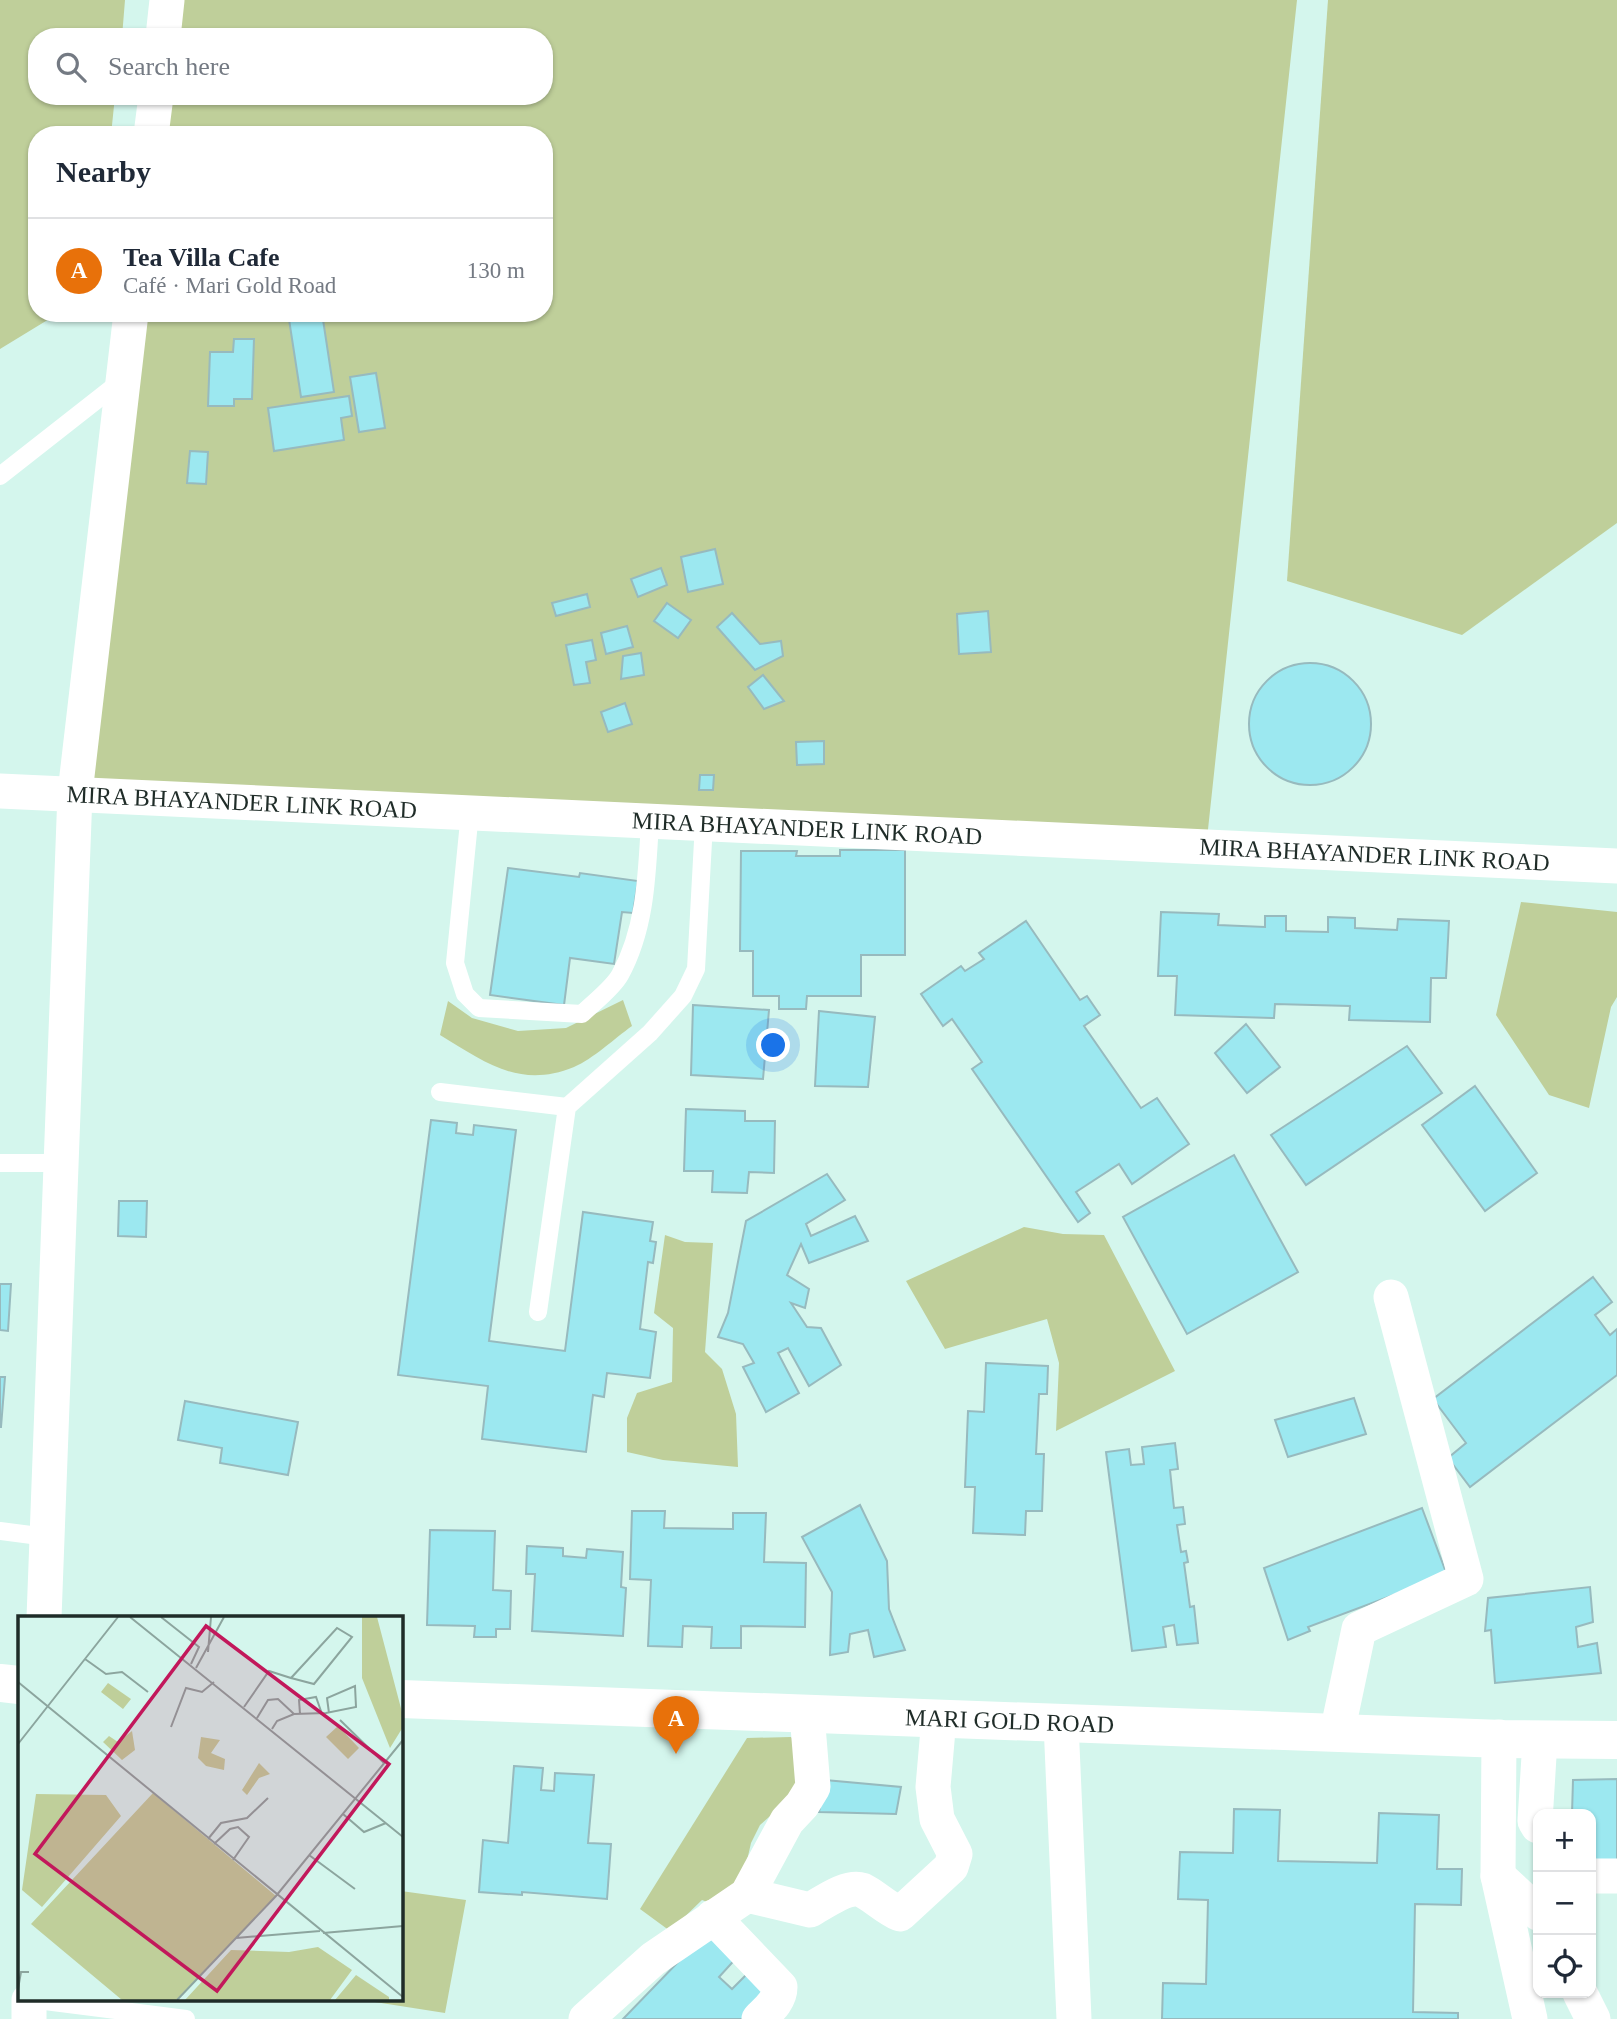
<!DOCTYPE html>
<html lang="en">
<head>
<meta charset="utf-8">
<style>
  body { margin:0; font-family:Georgia,serif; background:#f2f2f3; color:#1f2937 }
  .controls { position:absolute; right:21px; bottom:21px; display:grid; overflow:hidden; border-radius:14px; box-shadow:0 2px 5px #0004 }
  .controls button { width:63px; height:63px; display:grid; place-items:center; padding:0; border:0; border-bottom:2px solid #e0e1e3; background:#fff; color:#1f2937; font:35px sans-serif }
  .you { position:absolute; left:774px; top:1046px; width:24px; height:24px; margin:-18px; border:5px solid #fff; border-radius:50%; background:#1a73e8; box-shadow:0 0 0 10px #1a73e833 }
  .badge { display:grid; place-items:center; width:46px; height:46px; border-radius:50%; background:#d93025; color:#fff; font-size:23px; font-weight:700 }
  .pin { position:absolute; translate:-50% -58px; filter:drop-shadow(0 2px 4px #0008) }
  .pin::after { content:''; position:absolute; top:37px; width:24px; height:21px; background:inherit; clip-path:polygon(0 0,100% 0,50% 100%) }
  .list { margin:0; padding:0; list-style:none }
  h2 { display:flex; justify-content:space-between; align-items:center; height:91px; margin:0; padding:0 28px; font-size:30px }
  h2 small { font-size:23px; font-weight:400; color:#747a83 }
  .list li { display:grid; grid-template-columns:46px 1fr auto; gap:21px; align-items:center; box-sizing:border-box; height:105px; padding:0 28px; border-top:2px solid #e0e1e3 }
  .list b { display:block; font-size:26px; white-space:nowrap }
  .list p { margin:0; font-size:23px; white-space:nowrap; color:#747a83 }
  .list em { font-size:23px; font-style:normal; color:#747a83 }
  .icon { flex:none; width:38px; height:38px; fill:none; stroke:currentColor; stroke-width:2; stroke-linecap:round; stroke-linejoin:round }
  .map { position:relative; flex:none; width:1617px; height:2019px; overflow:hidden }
  .search { position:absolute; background:#fff; box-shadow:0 2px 5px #0004; left:28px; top:28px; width:525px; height:77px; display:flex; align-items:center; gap:18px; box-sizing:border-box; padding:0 24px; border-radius:28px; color:#747a83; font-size:26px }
  .panel { position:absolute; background:#fff; box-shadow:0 2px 5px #0004; left:28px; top:126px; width:525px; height:196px; border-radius:28px }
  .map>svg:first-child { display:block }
  .green { fill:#bfcf9a }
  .building { fill:#9ce8f0; stroke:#97babe; stroke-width:2 }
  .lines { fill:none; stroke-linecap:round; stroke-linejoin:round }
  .service { stroke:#fff; stroke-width:18 }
  .minor { stroke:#fff; stroke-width:35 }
  .tertiary { stroke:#fff; stroke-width:38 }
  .labels { text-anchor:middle; stroke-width:6; stroke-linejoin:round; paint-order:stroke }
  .street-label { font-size:24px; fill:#1f2c28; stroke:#d4f6ed }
  .inset-road { fill:none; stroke:#8ca59e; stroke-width:2 }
  .view { fill:#c2185b; fill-opacity:0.15; stroke:#c2185b; stroke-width:3.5 }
  .inset-edge { fill:none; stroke:#1f2c28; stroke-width:3.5 }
</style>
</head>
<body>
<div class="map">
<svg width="1617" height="2019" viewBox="0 0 1617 2019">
  <rect width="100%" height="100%" fill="#d4f6ed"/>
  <g class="green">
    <polygon points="0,0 125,0 122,37 37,37 37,96 115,96 111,135 37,135 37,313 59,313 0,349"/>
    <polygon points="169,0 1297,0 1206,848 75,793 132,313 544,313 544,135 153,135 158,96 544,96 544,37 165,37"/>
    <polygon points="1328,0 1617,0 1617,523 1462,635 1287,581"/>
    <polygon points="1521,902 1617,912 1617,997 1611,1007 1589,1108 1549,1095 1496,1015"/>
    <path d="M623 1000 632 1026C615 1038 593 1059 574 1067 520 1089 486 1063 440 1035L448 1001 472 1018 518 1031 566 1028Z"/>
    <polygon points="1024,1227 1063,1234 1104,1235 1175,1371 1056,1431 1059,1363 1047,1319 945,1349 906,1281"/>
    <polygon points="665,1235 685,1242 713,1243 705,1352 722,1369 736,1414 738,1467 663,1460 627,1452 627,1418 637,1393 672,1382 673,1328 654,1313"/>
    <polygon points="791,1737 803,1751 807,1779 789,1805 769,1817 760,1825 751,1843 746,1865 737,1888 715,1905 702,1900 670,1931 640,1909 747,1738"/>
    <polygon points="401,1891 466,1900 445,2013 362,2000 401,2000"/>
  </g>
  <g class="building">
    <polygon points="288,313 322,313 334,392 301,397"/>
    <polygon points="234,339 254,339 252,399 234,399 234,406 208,406 210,352 233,352"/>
    <polygon points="376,373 385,428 359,432 350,377"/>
    <polygon points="349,396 352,416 341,418 344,440 274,451 268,408"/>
    <polygon points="190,451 208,452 206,484 187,483"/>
    <polygon points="715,549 723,584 688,592 681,557"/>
    <polygon points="661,568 667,585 638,597 631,579"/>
    <polygon points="587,594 590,607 556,616 552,603"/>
    <polygon points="667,603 691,620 678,638 654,621"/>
    <polygon points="988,611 991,652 959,654 957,614"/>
    <polygon points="732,613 760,644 781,641 783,656 755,670 717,627"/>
    <polygon points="627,626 633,647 606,654 601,633"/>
    <polygon points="592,640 596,660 586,662 590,683 574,685 566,645"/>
    <polygon points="641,653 644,675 621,679 623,656"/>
    <circle cx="1310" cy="724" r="61"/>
    <polygon points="763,675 784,701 764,709 748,687"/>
    <polygon points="625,703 632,724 608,732 601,712"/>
    <polygon points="824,741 824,764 797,765 796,742"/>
    <polygon points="700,775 714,775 713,790 699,790"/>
    <polygon points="840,850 905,850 905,955 861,955 861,996 807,996 806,1009 779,1009 779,996 753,996 753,951 740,951 741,851 797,851 796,856 840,856"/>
    <polygon points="508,868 579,877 580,873 638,881 633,913 622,912 614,964 570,958 564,1005 490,995"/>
    <polygon points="1161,912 1219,914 1218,925 1265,927 1265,916 1286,916 1286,931 1328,932 1328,917 1355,918 1355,928 1397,930 1398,919 1449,921 1446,978 1431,978 1430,1022 1349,1020 1350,1006 1275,1004 1274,1018 1175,1015 1177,976 1158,976"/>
    <polygon points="1026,921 1080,1000 1087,996 1100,1015 1084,1026 1141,1108 1157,1098 1189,1144 1132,1184 1119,1164 1076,1192 1090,1213 1078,1222 972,1069 982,1062 952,1019 943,1026 921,994 961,966 965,971 984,959 979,953"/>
    <polygon points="693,1005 769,1010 763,1079 691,1075"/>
    <polygon points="819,1011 875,1017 868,1087 815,1086"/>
    <polygon points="1246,1024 1280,1067 1247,1093 1215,1053"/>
    <polygon points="1407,1046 1442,1093 1306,1185 1271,1135"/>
    <polygon points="1475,1086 1537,1173 1485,1211 1422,1125"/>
    <polygon points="686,1109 745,1111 745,1121 775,1121 774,1173 749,1172 747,1193 712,1192 713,1171 684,1171"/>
    <polygon points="431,1120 457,1123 456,1133 473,1135 474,1125 516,1130 489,1341 565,1351 583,1212 653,1222 650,1241 656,1242 653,1263 648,1262 640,1329 656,1332 650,1378 607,1373 604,1397 593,1395 586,1452 482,1439 488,1386 398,1375"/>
    <polygon points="1234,1155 1298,1272 1187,1334 1123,1217"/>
    <polygon points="827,1174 845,1200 806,1224 811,1236 855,1216 868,1241 809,1263 801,1244 787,1275 809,1289 805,1308 791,1303 807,1327 821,1328 841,1365 809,1386 788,1348 778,1353 799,1393 766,1412 743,1367 754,1363 743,1344 718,1337 728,1313 746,1221"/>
    <polygon points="119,1201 147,1201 146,1237 118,1236"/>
    <polygon points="1593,1277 1612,1302 1595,1315 1610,1335 1617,1329 1617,1375 1470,1487 1448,1458 1466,1443 1433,1399"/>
    <polygon points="0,1284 11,1284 8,1331 0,1330"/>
    <polygon points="986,1363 1048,1366 1047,1394 1039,1394 1036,1454 1044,1454 1042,1511 1026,1511 1025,1535 973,1533 975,1487 965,1487 968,1411 984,1412"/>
    <polygon points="0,1377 5,1377 1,1427 0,1427"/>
    <polygon points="1354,1398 1366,1434 1288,1457 1275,1420"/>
    <polygon points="185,1401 298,1422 288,1475 220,1463 222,1448 178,1440"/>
    <polygon points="1175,1443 1178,1469 1170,1470 1174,1508 1183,1507 1185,1524 1177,1525 1181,1552 1186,1551 1188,1562 1184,1563 1190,1607 1194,1606 1198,1643 1177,1645 1174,1625 1163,1627 1166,1647 1132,1651 1106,1452 1129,1449 1131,1465 1144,1464 1142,1447"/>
    <polygon points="860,1505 887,1561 889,1609 905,1650 874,1657 868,1630 850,1634 848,1652 830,1655 832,1592 802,1537"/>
    <polygon points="1422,1508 1447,1575 1308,1627 1310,1631 1288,1640 1264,1568"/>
    <polygon points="632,1511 665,1511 664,1528 733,1529 733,1513 766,1513 764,1562 806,1563 805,1627 741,1626 741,1648 711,1648 712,1627 683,1626 682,1647 648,1646 651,1580 630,1579"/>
    <polygon points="430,1530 495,1531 493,1590 511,1591 510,1629 496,1629 496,1637 474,1637 475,1626 427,1625"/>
    <polygon points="527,1546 563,1548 563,1556 586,1558 587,1549 623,1552 621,1587 626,1588 623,1636 532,1631 535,1574 526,1574"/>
    <polygon points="1590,1587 1593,1622 1576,1627 1578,1647 1597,1643 1601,1673 1495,1683 1491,1630 1485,1631 1488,1598"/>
    <polygon points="514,1766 543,1768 541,1790 554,1791 555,1773 594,1775 588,1843 611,1844 607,1899 522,1892 522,1895 479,1892 483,1840 508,1843"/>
    <polygon points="1617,1779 1617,1871 1591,1871 1591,1814 1572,1814 1573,1780"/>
    <polygon points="825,1780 901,1787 896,1814 819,1812"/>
    <polygon points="1234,1809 1280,1810 1278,1861 1377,1863 1379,1813 1439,1815 1437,1869 1462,1869 1461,1905 1415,1904 1413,2012 1458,2013 1458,2019 1162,2019 1163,1983 1206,1984 1208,1900 1178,1899 1180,1852 1233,1853"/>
    <polygon points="712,1927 740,1954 719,1977 732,1989 753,1968 776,1990 748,2019 623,2019"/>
  </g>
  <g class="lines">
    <g class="service">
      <polyline points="0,476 121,381"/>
      <path d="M470 812 455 963 465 994 479 1008 582 1014C594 1002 612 989 620 975 646 928 647 873 650 821"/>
      <polyline points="440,1092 567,1107"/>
      <polyline points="0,1163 61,1163"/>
      <polyline points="538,1312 567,1107 650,1033 683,996 696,969 704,823"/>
      <polyline points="0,1531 47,1537"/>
      <polyline points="37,2000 186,2019"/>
    </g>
    <g class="minor">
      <polyline points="163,37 167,0"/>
      <polyline points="151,135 156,96"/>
      <path id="s1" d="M0 791 1617 866"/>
      <polyline points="44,1618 75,793 131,313"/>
      <polyline points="1061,1723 1074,2019"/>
      <polyline points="1337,1733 1359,1629 1466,1579 1391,1297"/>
      <polyline points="1499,1737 1498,1876 1530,2019"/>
      <polyline points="1538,1826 1535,1821 1540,1740"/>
      <polyline points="1498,1876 1538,1913"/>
      <polyline points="1591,1876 1617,1876"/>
      <path d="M747 1895 810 1910C823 1903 847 1885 862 1890 873 1895 886 1908 900 1914L951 1867 955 1854 937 1819 933 1787 939 1718"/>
      <path d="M713 1917 780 1987C780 2001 768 2010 759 2019"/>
      <polyline points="1580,1993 1593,2019"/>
      <polyline points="29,2019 29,2000"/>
      <polyline points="586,2019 653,1959 747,1895 787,1821 802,1805 813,1787 807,1714"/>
    </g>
    <g class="tertiary">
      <polyline points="0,1683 19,1685"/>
      <path id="s2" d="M401 1699 1503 1739 1617 1740"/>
    </g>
  </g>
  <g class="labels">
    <g class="street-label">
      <text dy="8" stroke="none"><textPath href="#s1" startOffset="242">MIRA BHAYANDER LINK ROAD</textPath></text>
      <text dy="8" stroke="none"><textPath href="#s1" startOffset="808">MIRA BHAYANDER LINK ROAD</textPath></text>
      <text dy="8" stroke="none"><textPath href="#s1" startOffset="1376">MIRA BHAYANDER LINK ROAD</textPath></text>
      <text dy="8" stroke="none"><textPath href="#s2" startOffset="609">MARI GOLD ROAD</textPath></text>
    </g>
  </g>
  <g transform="translate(18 1616)">
    <rect width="385" height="385" fill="#d4f6ed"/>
    <path d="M344 1H359L385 100V111L372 132 344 62ZM90 67 113 83 105 93 83 76ZM320 110 341 132 330 143 308 121ZM114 115 117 134 104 144 85 126 91 120 100 126ZM183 121 202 124 193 137 207 143 206 154 188 150 180 142ZM241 147 252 158 241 162 229 179 224 174ZM135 177 258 280 158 384H104L13 308ZM18 178 88 179 103 200 24 291 4 274ZM300 331 334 354 312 384H167L213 334 271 336ZM338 359 371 381V384H317Z" fill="#bfcf9a"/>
    <path class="inset-road" d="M112 1 385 221M143 1 181 31 173 48M190 36 193 1M67 43 88 58 104 56 130 76M178 52 206 1M0 66 385 381M226 91 251 55 273 62 319 12 334 21 296 68 273 62M282 98 281 84 298 81 304 98M239 102 250 84 260 83 276 98M322 104 366 147M153 111 168 72 184 76 196 66M254 113 259 105 276 98 308 97 338 91 337 70 309 82 311 97M0 128 100 1M325 198 346 216 368 207M190 223 203 207 229 202 250 182M196 228 212 213 220 211 231 221 215 244M291 239 337 273M305 317 385 310M218 322 302 315M0 373 3 356H11M159 384 258 280 385 124"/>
    <path class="view" d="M188 10 371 148 199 375 17 238Z"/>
    <rect width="385" height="385" class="inset-edge"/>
  </g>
</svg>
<div class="controls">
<button>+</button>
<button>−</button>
<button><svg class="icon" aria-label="locate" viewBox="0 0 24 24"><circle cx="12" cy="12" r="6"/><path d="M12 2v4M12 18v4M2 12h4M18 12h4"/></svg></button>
</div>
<div class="you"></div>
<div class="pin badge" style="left:676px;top:1754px;background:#e8710a">A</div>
<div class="search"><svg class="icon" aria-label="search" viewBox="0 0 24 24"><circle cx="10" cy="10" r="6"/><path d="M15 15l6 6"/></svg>Search here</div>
<section class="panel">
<h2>Nearby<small></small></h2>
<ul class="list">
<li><span class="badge" style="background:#e8710a">A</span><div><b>Tea Villa Cafe</b><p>Café · Mari Gold Road</p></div><em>130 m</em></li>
</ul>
</section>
</div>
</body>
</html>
